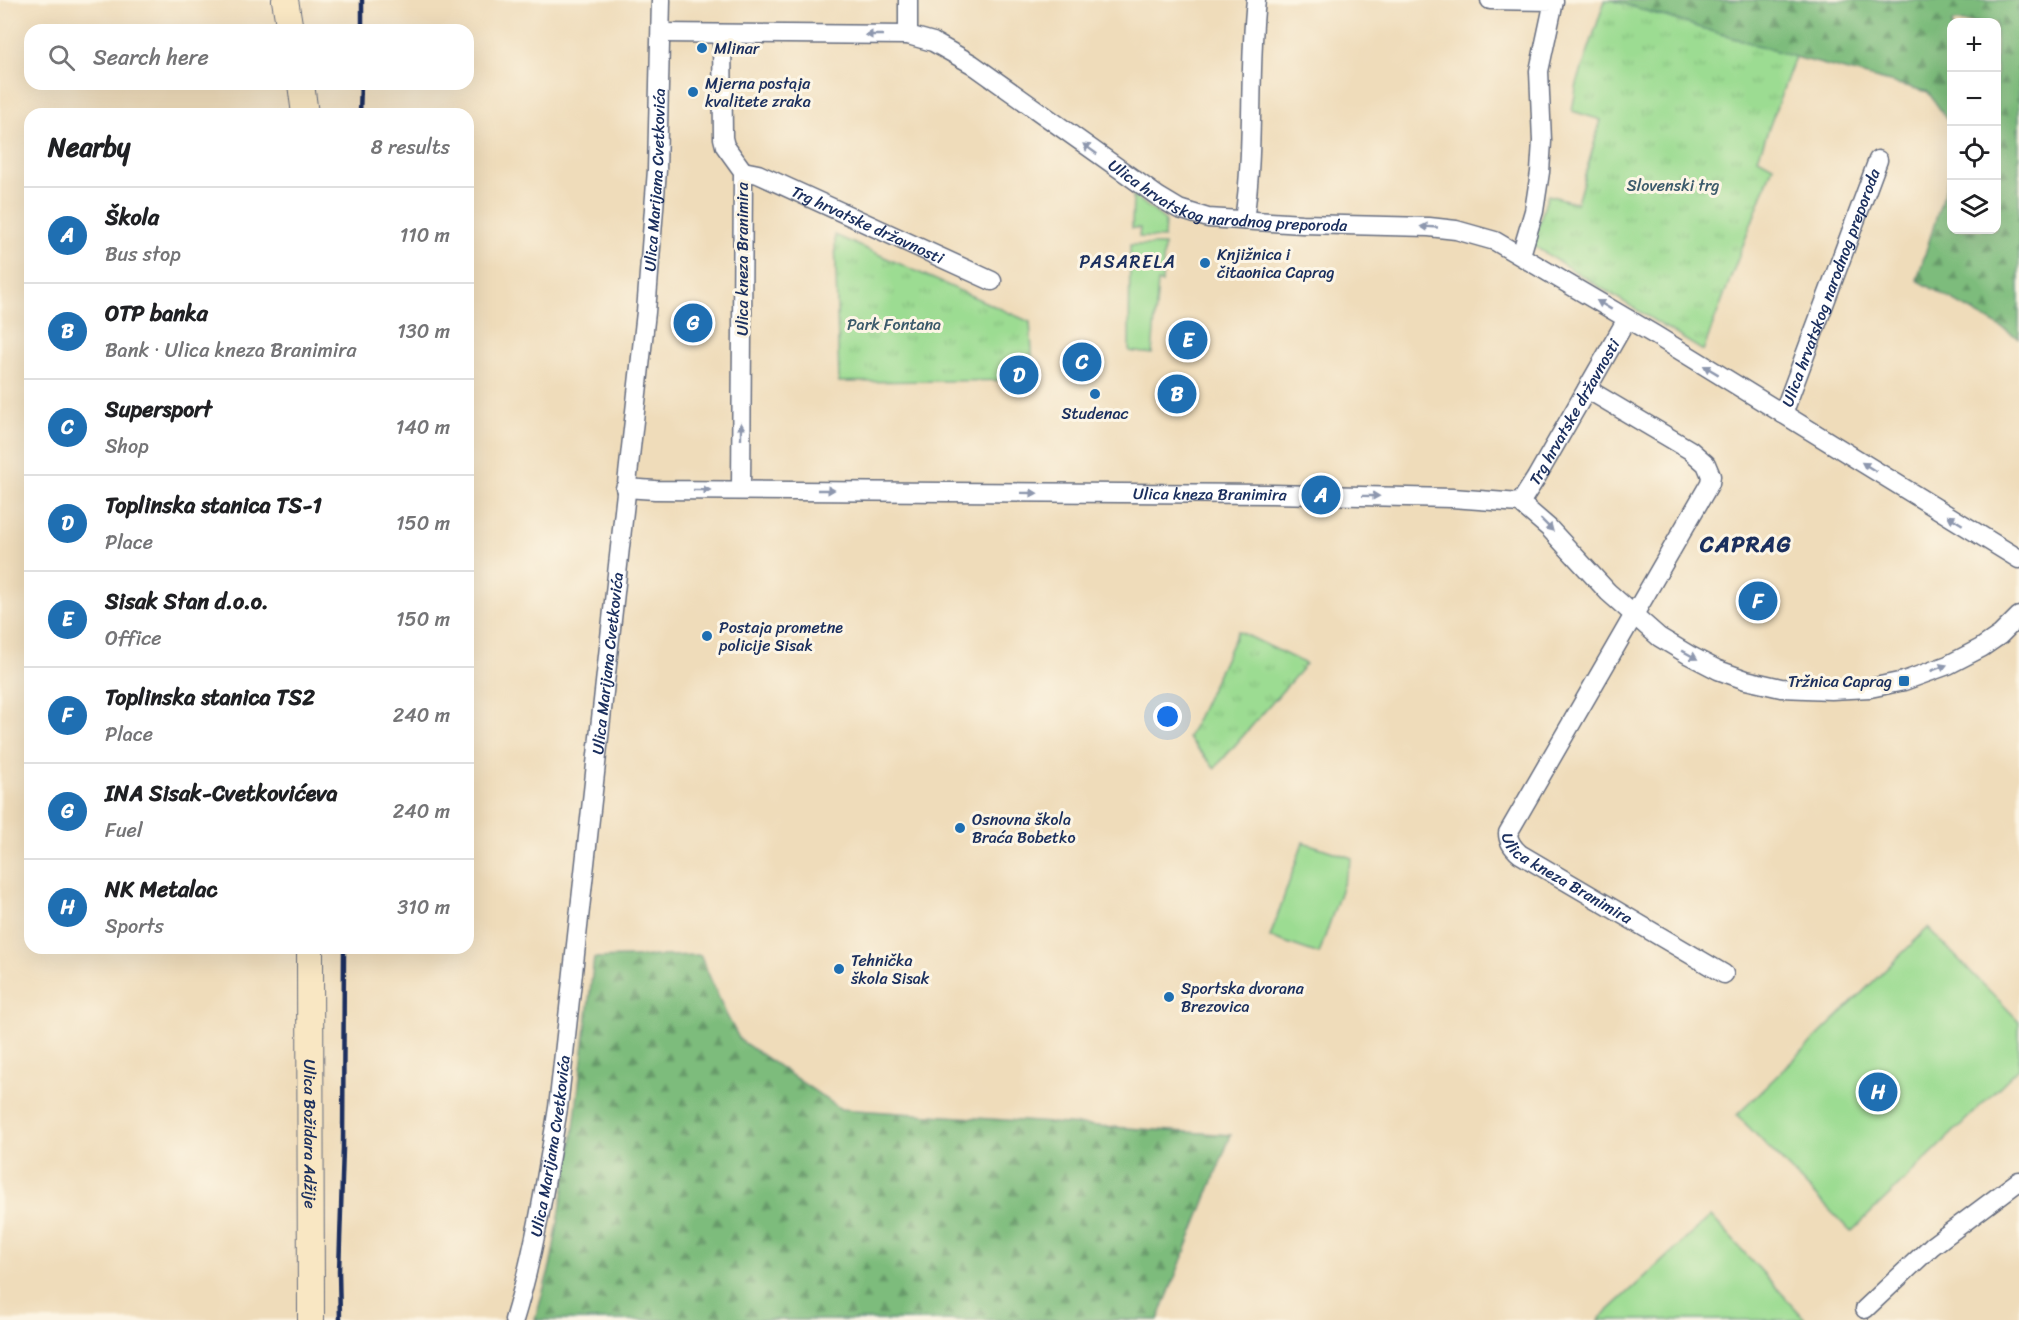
<!DOCTYPE html>
<html lang="en">
<head>
<meta charset="utf-8">
<style>
  body { margin:0; font-family:Sriracha,sans-serif; background:#f2f2f2; color:#202124 }
  .controls { position:absolute; right:18px; top:18px; display:grid; overflow:hidden; border-radius:12px; box-shadow:0 6px 24px #0002 }
  .controls button { width:54px; height:54px; display:grid; place-items:center; padding:0; border:0; border-bottom:2px solid #e0e0e0; background:#fff; color:#202124; font:30px sans-serif }
  .you { position:absolute; left:1168px; top:717px; width:21px; height:21px; margin:-15px; border:4px solid #fff; border-radius:50%; background:#1a73e8; box-shadow:0 0 0 9px #1a73e833 }
  .badge { display:grid; place-items:center; width:39px; height:39px; border-radius:50%; background:#1f6fb2; color:#fff; font-size:20px; font-weight:700 }
  .pin { position:absolute; translate:-50% -50%; border:3px solid #fff; box-shadow:0 2px 6px #0006 }
  .list { margin:0; padding:0; list-style:none }
  h2 { display:flex; justify-content:space-between; align-items:center; height:78px; margin:0; padding:0 24px; font-size:26px }
  h2 small { font-size:20px; font-weight:400; color:#757577 }
  .list li { display:grid; grid-template-columns:39px 1fr auto; gap:18px; align-items:center; box-sizing:border-box; height:96px; padding:0 24px; border-top:2px solid #e0e0e0 }
  .list b { display:block; font-size:22px; white-space:nowrap }
  .list p { margin:0; font-size:20px; white-space:nowrap; color:#757577 }
  .list em { font-size:20px; font-style:normal; color:#757577 }
  .icon { flex:none; width:33px; height:33px; fill:none; stroke:currentColor; stroke-width:2; stroke-linecap:round; stroke-linejoin:round }
  .map { position:relative; flex:none; width:2019px; height:1320px; overflow:hidden }
  .search { position:absolute; background:#fff; box-shadow:0 6px 24px #0002; left:24px; top:24px; width:450px; height:66px; display:flex; align-items:center; gap:15px; box-sizing:border-box; padding:0 21px; border-radius:18px; color:#757577; font-size:22px }
  .panel { position:absolute; background:#fff; box-shadow:0 6px 24px #0002; left:24px; top:108px; width:450px; height:846px; border-radius:18px }
  .map>svg:first-child { display:block }
  .green { fill:#9cdc92; stroke:#5c8678; stroke-width:1.5 }
  .forest { fill:url(#forest-firs); stroke:#4c766d; stroke-width:1.5 }
  .park { fill:url(#park-tufts); stroke:#5c8678; stroke-width:1.5 }
  .lines { fill:none; stroke-linecap:round; stroke-linejoin:round }
  .street-casing { stroke:#656c7e; stroke-width:21 }
  .secondary-casing { stroke:#656c7e; stroke-width:28 }
  .street { stroke:#fff; stroke-width:18 }
  .secondary { stroke:#f9e7c3; stroke-width:26 }
  .rail { stroke:#1b2f5e; stroke-width:4.5 }
  .oneway { fill:#8d97ae }
  .poi-dot { fill:#1f6fb2; stroke:#fcf5e5; stroke-width:2 }
  .labels { text-anchor:middle; stroke-width:6; stroke-linejoin:round; paint-order:stroke }
  .poi-label { font-size:16px; fill:#1b2f5e; stroke:#fcf5e5; text-anchor:start }
  .street-label { font-size:16px; fill:#1b2f5e; stroke:#fcf5e5 }
  .park-label { font-size:16px; fill:#3b5a6b; stroke:#fcf5e5 }
  .neighbourhood-label { font-size:18px; letter-spacing:1.5px; fill:#1b2f5e; stroke:#fcf5e5 }
  .district-label { font-size:22px; font-weight:bold; letter-spacing:1.5px; fill:#1b2f5e; stroke:#fcf5e5 }
</style>
</head>
<body>
<div class="map">
<svg width="2019" height="1320" viewBox="0 0 2019 1320">
  <defs>
    <pattern id="forest-firs" width="22" height="20" patternUnits="userSpaceOnUse" patternTransform="scale(1.5)"><rect width="22" height="20" fill="#7dbc7c"/><path d="M5 1l3.5 6h-7zM16 11l3.5 6h-7z" fill="#669969"/></pattern>
    <pattern id="park-tufts" width="24" height="20" patternUnits="userSpaceOnUse" patternTransform="scale(1.5)"><rect width="24" height="20" fill="#9cdc92"/><path d="M3 7l-1-3M5 7V3M7 7l1-3M15 17l-1-3M17 17v-4M19 17l1-3" fill="none" stroke="#86bd80"/></pattern>
  </defs>
  <rect width="100%" height="100%" fill="#fcf5e5"/>
  <filter id="ink" filterUnits="userSpaceOnUse"><feTurbulence type="fractalNoise" baseFrequency=".0167" numOctaves="2"/><feDisplacementMap in="SourceGraphic" scale="12" xChannelSelector="R" yChannelSelector="G"/><feConvolveMatrix kernelMatrix="1 2 1 2 8 2 1 2 1" color-interpolation-filters="sRGB"/></filter>
  <filter id="wash" filterUnits="userSpaceOnUse"><feTurbulence type="fractalNoise" baseFrequency=".008" numOctaves="4" result="noise"/><feDisplacementMap in="SourceGraphic" scale="24" xChannelSelector="R" yChannelSelector="G"/><feGaussianBlur stdDeviation="1.35" result="paint"/><feColorMatrix in="noise" values="0 0 0 0 0 0 0 0 0 0 0 0 0 0 0 0 0 1.4 0 .05"/><feComposite in="paint" operator="in"/></filter>
  <g filter="url(#wash)">
    <rect width="100%" height="100%" fill="#efdcba"/>
    <g class="green">
      <polygon points="1133,195 1165,220 1164,238 1139,237 1140,228 1132,228"/>
      <polygon points="1130,245 1164,245 1162,283 1158,282 1152,354 1129,351"/>
      <polygon points="1303,842 1352,858 1319,954 1270,937"/>
      <polygon points="1928,928 2019,1021 2019,1068 1851,1232 1737,1115"/>
      <polygon points="1711,1216 1806,1320 1598,1320"/>
    </g>
    <g class="forest">
      <polygon points="1611,0 2019,0 2019,338 1917,280 1951,170 1952,230 1996,230 1996,22 1952,22 1951,125 1928,92 1795,57"/>
      <polygon points="700,955 726,1014 740,1040 841,1109 1231,1135 1158,1320 535,1320 551,1263 573,1136 594,958"/>
    </g>
    <g class="park">
      <polygon points="1605,0 1611,0 1795,57 1758,158 1773,166 1703,351 1532,245 1548,195 1577,203 1601,120 1572,111 1577,84"/>
      <polygon points="835,235 1030,322 1034,380 839,382"/>
      <polygon points="1238,631 1306,664 1215,768 1188,738"/>
    </g>
  </g>
  <g filter="url(#ink)">
    <g class="lines">
      <defs>
        <g id="street">
          <polyline points="1490,0 1554,1 1539,71 1542,141 1540,172 1534,211 1521,255"/>
          <path id="s1" d="M661 33 908 35 933 42 972 64 1159 197 1179 209 1208 218 1302 224 1429 227 1456 230 1495 241 1655 335 2019 559"/>
          <polyline points="722,34 723,138 725,146 743,171 741,490"/>
          <polyline points="908,35 908,0"/>
          <path id="s2" d="M743 171 758 174 992 281"/>
          <path d="M1244 220C1255 148 1248 73 1256 0"/>
          <path id="s3" d="M1587 389 1690 450 1706 464 1711 476 1710 483 1508 833C1508 842 1513 848 1520 854L1724 974"/>
          <path id="s4" d="M1783 414 1878 160"/>
          <path id="s5" d="M625 488 655 490 1271 494 1452 498 1520 503 1549 528 1608 592 1659 637 1689 655 1718 670 1746 680 1781 688 1831 690 1870 688 1904 681 1948 665 1981 648 2000 635 2019 616"/>
          <path id="s6" d="M1520 503 1536 478 1627 319"/>
          <polyline points="1865,1309 1932,1246 2019,1181"/>
          <path id="s7" d="M514 1320C535 1251 546 1180 558 1108L646 312 657 170 661 0"/>
        </g>
        <g id="secondary">
          <polyline points="285,0 290,30"/>
          <polyline points="301,84 305,114"/>
          <path id="s8" d="M310 948 311 1320"/>
        </g>
      </defs>
      <use href="#street" class="street-casing"/>
      <use href="#secondary" class="secondary-casing"/>
      <use href="#street" class="street"/>
      <use href="#secondary" class="secondary"/>
      <g class="rail">
        <polyline points="362,30 362,0"/>
        <polyline points="360,114 361,84"/>
        <polyline points="340,1320 339,1271 343,1148 344,948"/>
      </g>
    </g>
    <defs><path id="oneway-solid" d="M-6-.8H1V-3.2L6.5 0L1 3.2V.8H-6Z" transform="scale(1.5)"/></defs>
    <g class="oneway">
      <use href="#oneway-solid" transform="translate(874 35) rotate(-180)"/>
      <use href="#oneway-solid" transform="translate(1090 149) rotate(-144)"/>
      <use href="#oneway-solid" transform="translate(1429 227) rotate(-177)"/>
      <use href="#oneway-solid" transform="translate(1604 305) rotate(-149)"/>
      <use href="#oneway-solid" transform="translate(1711 370) rotate(-149)"/>
      <use href="#oneway-solid" transform="translate(741 431) rotate(-90)"/>
      <use href="#oneway-solid" transform="translate(1869 467) rotate(-148)"/>
      <use href="#oneway-solid" transform="translate(702 490)"/>
      <use href="#oneway-solid" transform="translate(826 490)"/>
      <use href="#oneway-solid" transform="translate(1029 493) rotate(1)"/>
      <use href="#oneway-solid" transform="translate(1371 496) rotate(1)"/>
      <use href="#oneway-solid" transform="translate(1955 520) rotate(-148)"/>
      <use href="#oneway-solid" transform="translate(1547 525) rotate(45)"/>
      <use href="#oneway-solid" transform="translate(1690 655) rotate(29)"/>
      <use href="#oneway-solid" transform="translate(1939 668) rotate(-21)"/>
    </g>
  </g>
  <g class="poi-dot">
    <circle cx="702" cy="48" r="6"/>
    <circle cx="693" cy="92" r="6"/>
    <circle cx="1205" cy="263" r="6"/>
    <circle cx="1095" cy="394" r="6"/>
    <circle cx="707" cy="636" r="6"/>
    <rect x="1898" y="675" width="12" height="12" rx="3"/>
    <circle cx="960" cy="828" r="6"/>
    <circle cx="839" cy="969" r="6"/>
    <circle cx="1169" cy="997" r="6"/>
  </g>
  <g class="labels">
    <g class="poi-label">
      <text x="714" y="54">Mlinar</text>
      <text x="705" y="89">Mjerna postaja<tspan x="705" dy="18">kvalitete zraka</tspan></text>
      <text x="1217" y="260">Knjižnica i<tspan x="1217" dy="18">čitaonica Caprag</tspan></text>
      <text x="1095" y="419" text-anchor="middle">Studenac</text>
      <text x="719" y="633">Postaja prometne<tspan x="719" dy="18">policije Sisak</tspan></text>
      <text x="1892" y="687" text-anchor="end">Tržnica Caprag</text>
      <text x="972" y="825">Osnovna škola<tspan x="972" dy="18">Braća Bobetko</tspan></text>
      <text x="851" y="966">Tehnička<tspan x="851" dy="18">škola Sisak</tspan></text>
      <text x="1181" y="994">Sportska dvorana<tspan x="1181" dy="18">Brezovica</tspan></text>
    </g>
    <g class="street-label">
      <text dy="6" stroke="none"><textPath href="#s7" startOffset="1150">Ulica Marijana Cvetkovića</textPath></text>
      <text dy="6" stroke="none"><textPath href="#s1" startOffset="614">Ulica hrvatskog narodnog preporoda</textPath></text>
      <text dy="6" stroke="none"><textPath href="#s2" startOffset="136">Trg hrvatske državnosti</textPath></text>
      <text transform="translate(742 259) rotate(-90)" y="6">Ulica kneza Branimira</text>
      <text dy="6" stroke="none"><textPath href="#s4" startOffset="135">Ulica hrvatskog narodnog preporoda</textPath></text>
      <text dy="6" stroke="none"><textPath href="#s6" startOffset="106">Trg hrvatske državnosti</textPath></text>
      <text dy="6" stroke="none"><textPath href="#s5" startOffset="585">Ulica kneza Branimira</textPath></text>
      <text dy="6" stroke="none"><textPath href="#s7" startOffset="664">Ulica Marijana Cvetkovića</textPath></text>
      <text dy="6" stroke="none"><textPath href="#s3" startOffset="642">Ulica kneza Branimira</textPath></text>
      <text dy="6" stroke="none"><textPath href="#s8" startOffset="186">Ulica Božidara Adžije</textPath></text>
      <text dy="6" stroke="none"><textPath href="#s7" startOffset="178">Ulica Marijana Cvetkovića</textPath></text>
    </g>
    <g class="park-label">
      <text x="1673" y="191">Slovenski trg</text>
      <text x="894" y="330">Park Fontana</text>
    </g>
    <g class="neighbourhood-label">
      <text x="1128" y="268">PASARELA</text>
    </g>
    <g class="district-label">
      <text x="1746" y="552">CAPRAG</text>
    </g>
  </g>
</svg>
<div class="controls">
<button>+</button>
<button>−</button>
<button><svg class="icon" aria-label="locate" viewBox="0 0 24 24"><circle cx="12" cy="12" r="6"/><path d="M12 2v4M12 18v4M2 12h4M18 12h4"/></svg></button>
<button><svg class="icon" aria-label="layers" viewBox="0 0 24 24"><path d="M12 4l9 5-9 5-9-5zM3 14l9 5 9-5"/></svg></button>
</div>
<div class="you"></div>
<div class="pin badge" style="left:1321px;top:495px">A</div>
<div class="pin badge" style="left:1177px;top:394px">B</div>
<div class="pin badge" style="left:1082px;top:362px">C</div>
<div class="pin badge" style="left:1019px;top:375px">D</div>
<div class="pin badge" style="left:1188px;top:340px">E</div>
<div class="pin badge" style="left:1758px;top:601px">F</div>
<div class="pin badge" style="left:693px;top:323px">G</div>
<div class="pin badge" style="left:1878px;top:1092px">H</div>
<div class="search"><svg class="icon" aria-label="search" viewBox="0 0 24 24"><circle cx="10" cy="10" r="6"/><path d="M15 15l6 6"/></svg>Search here</div>
<section class="panel">
<h2>Nearby<small>8 results</small></h2>
<ul class="list">
<li><span class="badge">A</span><div><b>Škola</b><p>Bus stop</p></div><em>110 m</em></li>
<li><span class="badge">B</span><div><b>OTP banka</b><p>Bank · Ulica kneza Branimira</p></div><em>130 m</em></li>
<li><span class="badge">C</span><div><b>Supersport</b><p>Shop</p></div><em>140 m</em></li>
<li><span class="badge">D</span><div><b>Toplinska stanica TS-1</b><p>Place</p></div><em>150 m</em></li>
<li><span class="badge">E</span><div><b>Sisak Stan d.o.o.</b><p>Office</p></div><em>150 m</em></li>
<li><span class="badge">F</span><div><b>Toplinska stanica TS2</b><p>Place</p></div><em>240 m</em></li>
<li><span class="badge">G</span><div><b>INA Sisak-Cvetkovićeva</b><p>Fuel</p></div><em>240 m</em></li>
<li><span class="badge">H</span><div><b>NK Metalac</b><p>Sports</p></div><em>310 m</em></li>
</ul>
</section>
</div>
</body>
</html>
